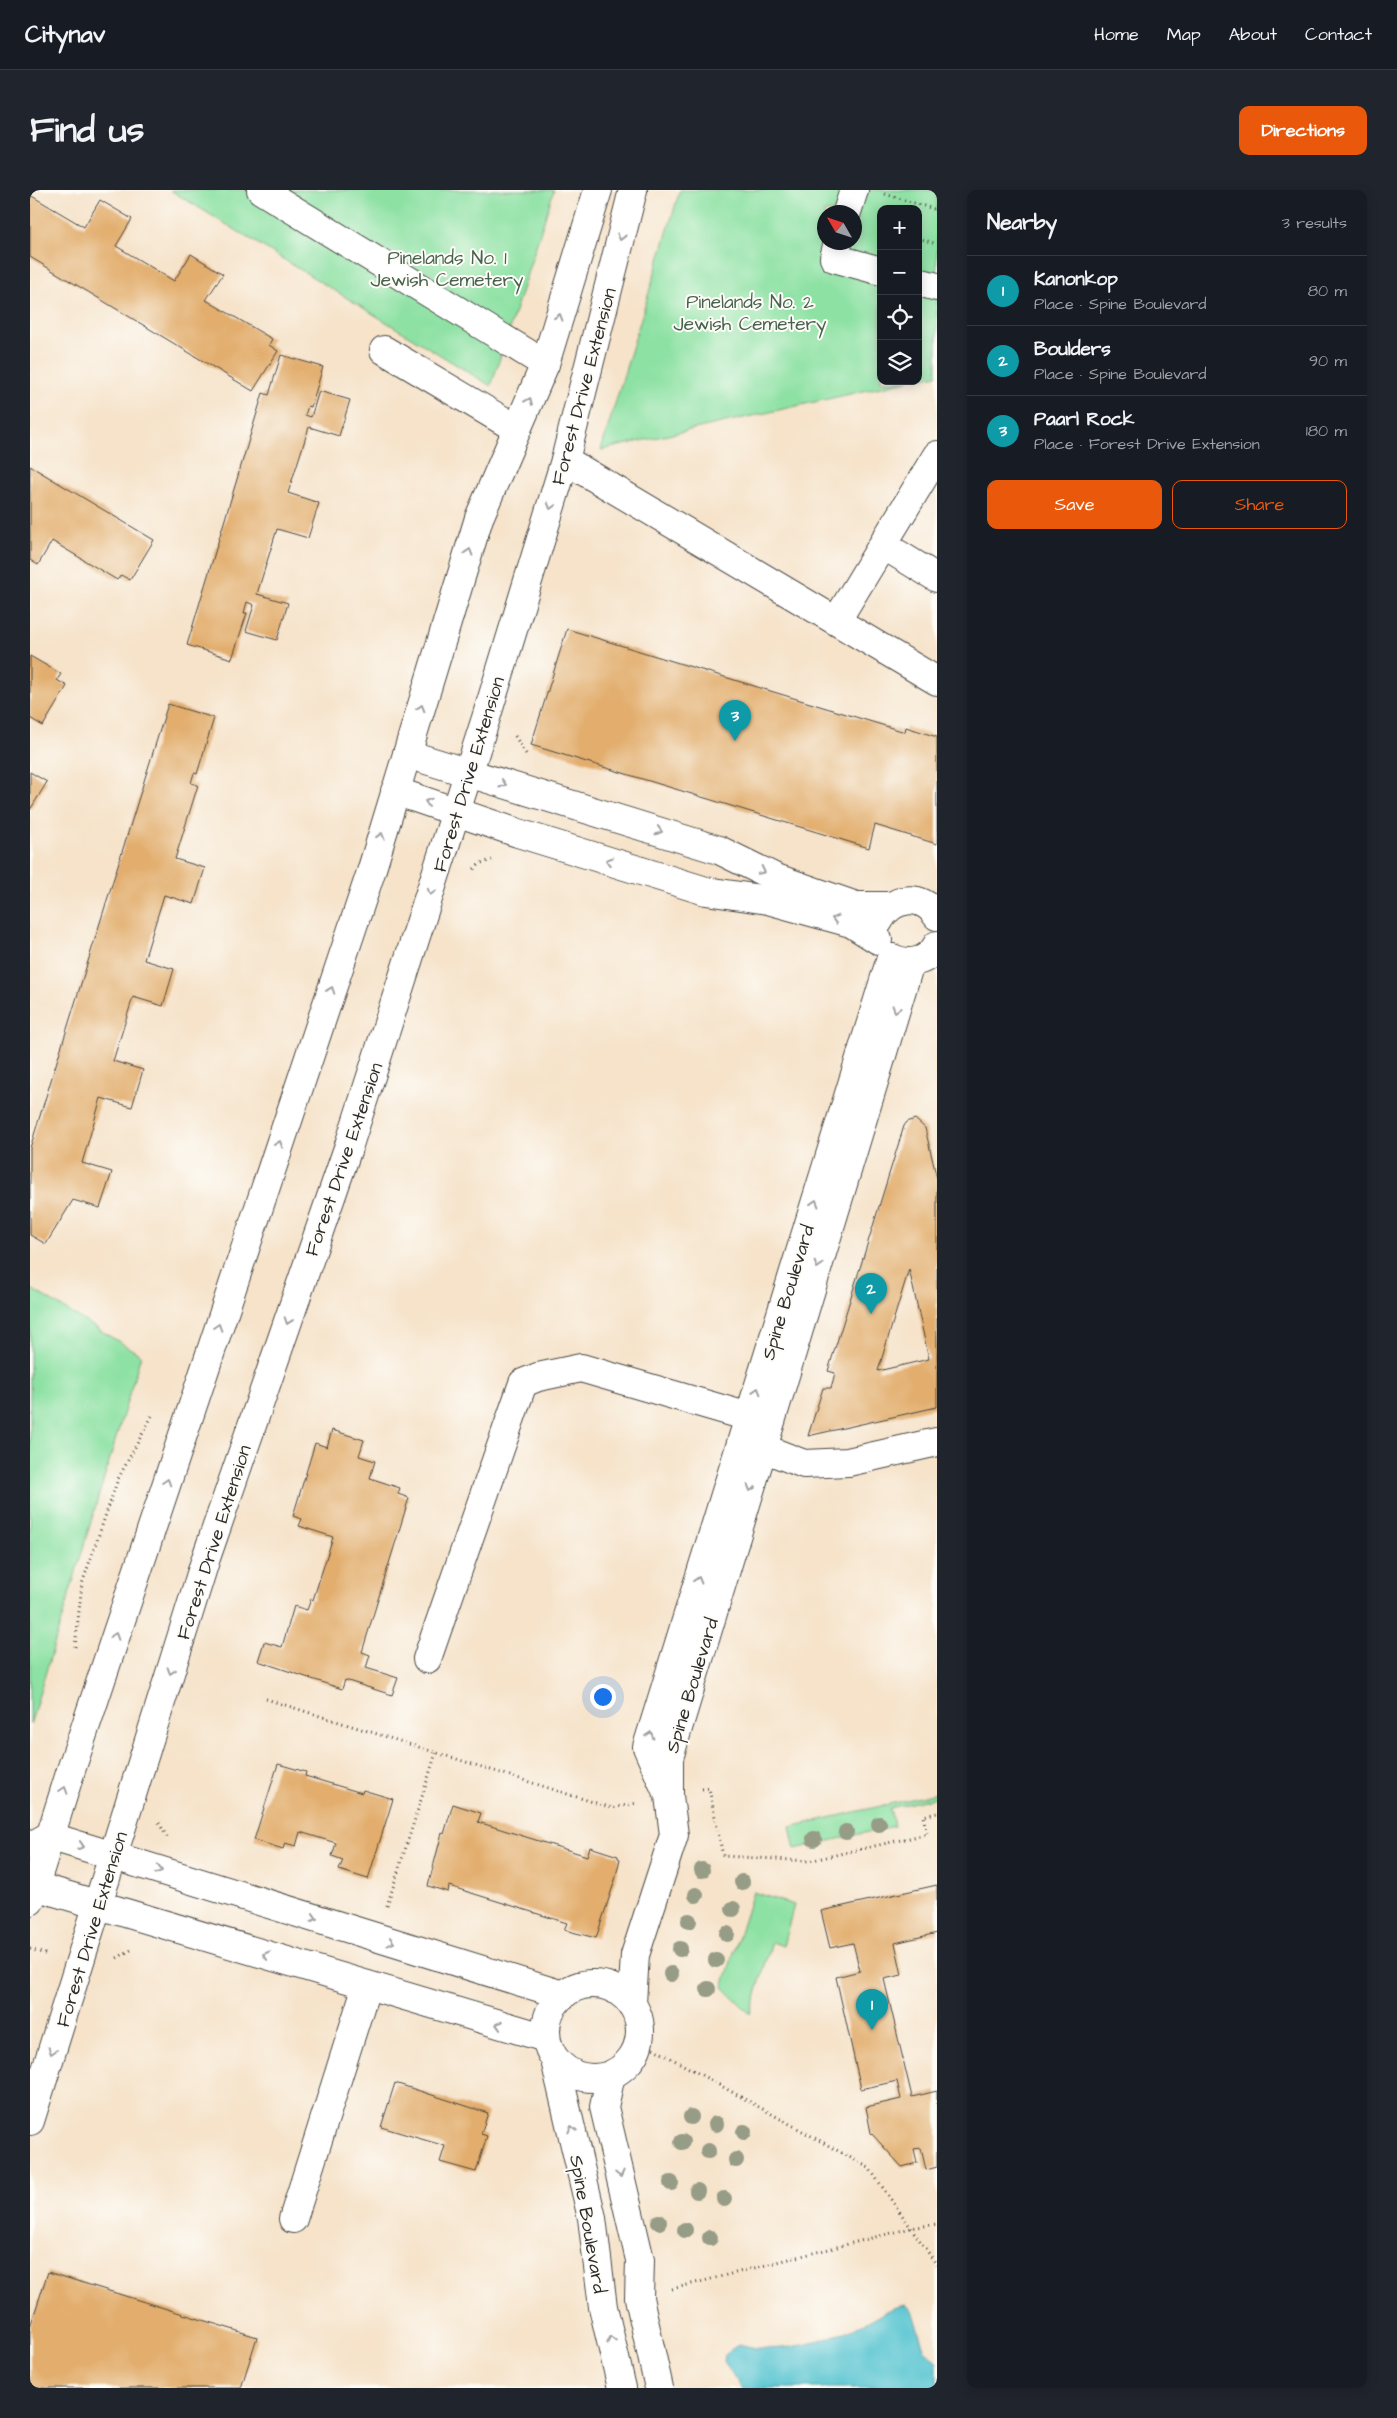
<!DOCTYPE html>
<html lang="en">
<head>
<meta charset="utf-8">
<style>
  body { margin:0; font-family:"Architects Daughter",sans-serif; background:#20242c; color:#f1f3f6 }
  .controls { position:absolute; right:15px; top:15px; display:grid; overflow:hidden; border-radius:10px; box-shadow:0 2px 12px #0003 }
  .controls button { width:45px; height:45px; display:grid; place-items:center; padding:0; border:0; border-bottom:1px solid #363941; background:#171b24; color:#f1f3f6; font:25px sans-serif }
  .compass { position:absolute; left:787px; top:15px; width:45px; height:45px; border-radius:50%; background:#171b24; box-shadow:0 2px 12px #0003; rotate:309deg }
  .you { position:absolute; left:572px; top:1506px; width:18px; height:18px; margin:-12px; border:4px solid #fff; border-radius:50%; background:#1a73e8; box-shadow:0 0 0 8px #1a73e833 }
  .badge { display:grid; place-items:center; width:32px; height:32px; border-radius:50%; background:#ea580c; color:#fff; font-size:16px; font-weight:700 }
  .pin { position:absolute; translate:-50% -41px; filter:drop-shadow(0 1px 2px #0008) }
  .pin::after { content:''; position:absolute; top:26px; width:18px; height:15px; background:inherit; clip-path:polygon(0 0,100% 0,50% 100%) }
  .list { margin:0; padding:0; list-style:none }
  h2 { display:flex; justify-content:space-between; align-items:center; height:65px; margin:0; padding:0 20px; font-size:21px }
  h2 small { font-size:16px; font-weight:400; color:#9ea1a6 }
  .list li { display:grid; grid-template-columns:32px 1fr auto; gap:15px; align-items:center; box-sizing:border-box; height:70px; padding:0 20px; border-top:1px solid #363941 }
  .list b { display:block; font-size:19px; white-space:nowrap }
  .list p { margin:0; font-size:16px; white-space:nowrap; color:#9ea1a6 }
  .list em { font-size:16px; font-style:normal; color:#9ea1a6 }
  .actions { display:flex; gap:10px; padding:15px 20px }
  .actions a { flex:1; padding:11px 0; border:1px solid #ea580c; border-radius:10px; text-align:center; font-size:18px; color:#ea580c }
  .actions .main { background:#ea580c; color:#fff }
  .icon { flex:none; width:28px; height:28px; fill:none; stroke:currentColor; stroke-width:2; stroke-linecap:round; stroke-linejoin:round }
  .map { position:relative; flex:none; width:907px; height:2198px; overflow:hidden; border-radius:10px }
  header { display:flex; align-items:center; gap:30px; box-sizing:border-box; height:70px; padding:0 25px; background:#171b24; border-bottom:1px solid #363941 }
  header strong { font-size:24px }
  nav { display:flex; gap:28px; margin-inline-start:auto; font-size:18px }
  .intro { display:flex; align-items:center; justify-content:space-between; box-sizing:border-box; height:120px; padding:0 30px }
  h1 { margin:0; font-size:35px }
  .button { padding:12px 22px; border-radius:10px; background:#ea580c; color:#fff; font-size:18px; font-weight:700 }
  main { display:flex; gap:30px; padding:0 30px }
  aside { flex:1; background:#171b24; border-radius:10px; box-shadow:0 2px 12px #0003 }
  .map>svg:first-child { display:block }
  .green { fill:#8ce1a3; stroke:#5c8667; fill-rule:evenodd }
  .water { fill:#59c5d1; stroke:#42787e }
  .building { fill:#e2ad6d; fill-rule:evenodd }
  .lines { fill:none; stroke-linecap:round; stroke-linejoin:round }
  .minor-casing { stroke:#494743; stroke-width:30 }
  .path { stroke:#494743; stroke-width:3; stroke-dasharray:1 4; stroke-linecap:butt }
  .minor { stroke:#fff; stroke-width:28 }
  .tree { fill:#969c86 }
  .oneway { stroke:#a0a0a0 }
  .labels { text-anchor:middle; stroke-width:4; stroke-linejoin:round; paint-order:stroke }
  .park-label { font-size:19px; fill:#48624f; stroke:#fdfcf7 }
  .street-label { font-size:19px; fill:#2b2b2b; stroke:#fdfcf7 }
</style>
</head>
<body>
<header>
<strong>Citynav</strong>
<nav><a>Home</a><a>Map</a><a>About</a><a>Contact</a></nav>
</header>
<div class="intro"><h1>Find us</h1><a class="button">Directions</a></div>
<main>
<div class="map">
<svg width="907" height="2198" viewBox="0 0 907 2198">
  <rect width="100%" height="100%" fill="#fdfcf7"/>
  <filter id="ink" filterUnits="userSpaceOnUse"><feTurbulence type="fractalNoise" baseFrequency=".02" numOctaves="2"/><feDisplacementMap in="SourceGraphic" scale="10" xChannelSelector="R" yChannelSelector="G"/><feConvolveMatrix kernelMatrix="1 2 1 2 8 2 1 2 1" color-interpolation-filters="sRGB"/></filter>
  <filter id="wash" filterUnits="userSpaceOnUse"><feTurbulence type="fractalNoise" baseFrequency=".0096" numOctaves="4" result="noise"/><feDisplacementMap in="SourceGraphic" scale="20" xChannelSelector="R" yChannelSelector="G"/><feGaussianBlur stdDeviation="1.12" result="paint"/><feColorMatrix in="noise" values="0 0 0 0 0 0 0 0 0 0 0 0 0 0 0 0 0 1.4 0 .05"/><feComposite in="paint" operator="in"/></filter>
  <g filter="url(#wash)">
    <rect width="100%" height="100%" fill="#f6e3ca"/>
    <g class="green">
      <polygon points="140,0 524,0 461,196"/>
      <path d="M650 0H907V185L888 189V19H851V191H878L571 260ZM794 22H824V52H794Z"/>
      <polygon points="0,1098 111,1165 0,1535"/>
      <polygon points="907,1603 907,1607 860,1618 864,1636 765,1659 760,1637"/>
      <polygon points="723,1702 764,1715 753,1756 742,1752 720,1824 693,1797"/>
    </g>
    <path class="water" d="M876 2115 882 2120 894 2158 907 2173V2198H711L694 2171 695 2164 709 2154C747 2166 795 2152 830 2135 846 2128 859 2117 876 2115Z"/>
    <g id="blocks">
      <g class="building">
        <polygon points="0,5 54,37 70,10 102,29 86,56 144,91 161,64 193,84 176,110 242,149 239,155 248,161 223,201 0,67"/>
        <polygon points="251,165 293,177 281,217 278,216 275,225 281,227 289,201 320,210 309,246 279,237 258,303 289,313 278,348 247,339 227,404 258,413 247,450 216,441 224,415 217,412 214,423 217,423 202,469 157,455 233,203 239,205"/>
        <polygon points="0,276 124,350 100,390 91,385 87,390 22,351 8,375 0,370"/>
        <polygon points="537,439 875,542 876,537 907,547 907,654 845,635 839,658 501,555"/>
        <polygon points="0,466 31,484 27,490 37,496 13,536 0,528"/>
        <polygon points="138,514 184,528 167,584 164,583 161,593 168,595 145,669 175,678 164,714 134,705 114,770 144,779 133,816 103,807 83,871 113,880 102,917 71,908 52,973 82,982 70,1018 43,1010 16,1054 0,1045 0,958"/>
        <polygon points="0,582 17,592 0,620"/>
        <path d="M885 929 895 938 907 989V1217L778 1246 793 1198H801L805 1183 798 1181 874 936 877 932ZM879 1079 899 1169 848 1181Z"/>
        <polygon points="302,1240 334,1250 329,1266 345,1271 340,1288 370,1298 368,1304 379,1308 332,1462 340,1465 336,1478 368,1488 362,1505 315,1490 312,1499 228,1471 234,1452 252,1457 264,1416 277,1420 281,1409 283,1410 303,1347 269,1336 272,1329 263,1326 285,1253 297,1257"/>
        <polygon points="248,1574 276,1582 275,1586 332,1603 333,1600 363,1609 338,1689 309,1680 313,1670 302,1666 306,1653 270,1642 266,1656 255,1653 253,1659 224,1650"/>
        <polygon points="423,1614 451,1623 448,1632 557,1666 560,1657 588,1666 588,1668 590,1669 585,1690 566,1748 534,1740 537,1733 419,1696 418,1702 398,1696 412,1643 414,1644"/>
        <polygon points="907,1695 907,1743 865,1753 872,1785 854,1789 882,1907 907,1901 907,1977 896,1980 891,1958 884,1959 887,1973 872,1977 841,1943 836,1917 871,1909 867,1891 831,1899 806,1787 830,1781 823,1753 800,1758 791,1721"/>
        <polygon points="365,1893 458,1923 451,1944 457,1946 446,1982 410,1972 415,1956 351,1937"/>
        <polygon points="18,2082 227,2147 211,2198 0,2198 0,2137"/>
      </g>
    </g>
  </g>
  <g filter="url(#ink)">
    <use href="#blocks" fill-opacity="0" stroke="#494743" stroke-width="1"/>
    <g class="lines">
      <defs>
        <g id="minor">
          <polyline points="231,0 515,174"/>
          <polyline points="817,22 824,0"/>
          <polyline points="808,52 804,68 851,81"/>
          <polyline points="888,92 907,97"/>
          <polyline points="354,160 487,239"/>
          <polyline points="535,270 907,491"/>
          <polyline points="853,355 907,388"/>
          <polyline points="807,430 907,265"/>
          <polyline points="377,564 689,660 746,688 826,716 859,716"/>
          <polyline points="365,601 488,643 676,701 738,710 821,733 848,750"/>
          <path d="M849 731C861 707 892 702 907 726"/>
          <path d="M862 768C879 776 898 772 907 755"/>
          <polyline points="397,1469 493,1193 508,1187 551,1178 719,1227 733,1258 774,1274 818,1272 907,1252"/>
          <polyline points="635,1598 617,1557 861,768"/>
          <polyline points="3,1655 19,1646 533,1805"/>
          <polyline points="0,1689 5,1696 516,1848"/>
          <polyline points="0,1711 41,1580 341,682 449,328 515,174 568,0"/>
          <circle cx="563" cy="1841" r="47"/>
          <polyline points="602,1813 605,1765 644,1645 639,1606 639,1568 880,773"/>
          <polyline points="525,1870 562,2028 573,2117 592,2198"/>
          <polyline points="581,1885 574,1917 610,2070 609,2108 629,2198"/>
          <polyline points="0,1931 176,1368 319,955 456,528 535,270 603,0"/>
          <polyline points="263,2029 337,1795"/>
        </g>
      </defs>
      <use href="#minor" class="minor-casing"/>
      <g class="path">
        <polyline points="855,4 907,20"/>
        <polyline points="888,48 907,54"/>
        <polyline points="485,546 498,567"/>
        <polyline points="444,679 451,673 462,670"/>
        <polyline points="45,1457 52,1394 88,1289 123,1224"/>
        <polyline points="236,1509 582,1618 607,1613"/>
        <polyline points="672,1599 679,1598 693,1666 779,1671 897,1644 893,1626 907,1623"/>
        <polyline points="129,1633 137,1647"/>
        <polyline points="357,1716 406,1563"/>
        <polyline points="0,1759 18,1765"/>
        <polyline points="87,1768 101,1760"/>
        <polyline points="610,1851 839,1978 907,2075"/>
        <polyline points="642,2099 881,2038 907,2034"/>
      </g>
      <use href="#minor" class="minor"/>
    </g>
    <g class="tree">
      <circle cx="849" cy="1634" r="8"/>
      <circle cx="816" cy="1642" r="8"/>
      <circle cx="784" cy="1649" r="8"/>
      <circle cx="672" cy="1680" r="8"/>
      <circle cx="712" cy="1692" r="8"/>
      <circle cx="666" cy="1705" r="8"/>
      <circle cx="703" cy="1719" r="8"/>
      <circle cx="659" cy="1731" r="8"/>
      <circle cx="697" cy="1744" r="8"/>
      <circle cx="650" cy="1759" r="8"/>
      <circle cx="686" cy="1770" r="8"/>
      <circle cx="641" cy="1784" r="8"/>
      <circle cx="678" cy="1799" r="8"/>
      <circle cx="661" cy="1927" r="8"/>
      <circle cx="686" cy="1934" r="8"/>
      <circle cx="714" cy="1942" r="8"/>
      <circle cx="652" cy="1952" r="8"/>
      <circle cx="678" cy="1961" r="8"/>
      <circle cx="706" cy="1970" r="8"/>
      <circle cx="641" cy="1993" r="8"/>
      <circle cx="667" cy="2001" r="8"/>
      <circle cx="694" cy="2009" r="8"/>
      <circle cx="629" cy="2032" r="8"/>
      <circle cx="655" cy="2040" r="8"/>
      <circle cx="680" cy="2048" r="8"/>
    </g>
    <defs><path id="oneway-chevron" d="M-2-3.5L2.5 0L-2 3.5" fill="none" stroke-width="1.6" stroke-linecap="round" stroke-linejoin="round" transform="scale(1.25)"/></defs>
    <g class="oneway">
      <use href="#oneway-chevron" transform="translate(591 47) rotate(104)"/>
      <use href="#oneway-chevron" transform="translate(529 127) rotate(-73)"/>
      <use href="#oneway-chevron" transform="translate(499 211) rotate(-67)"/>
      <use href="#oneway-chevron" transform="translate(521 316) rotate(107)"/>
      <use href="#oneway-chevron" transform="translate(439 362) rotate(-73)"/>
      <use href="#oneway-chevron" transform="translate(391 518) rotate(-73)"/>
      <use href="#oneway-chevron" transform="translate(473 594) rotate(17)"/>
      <use href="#oneway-chevron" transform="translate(398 612) rotate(-161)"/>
      <use href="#oneway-chevron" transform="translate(629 641) rotate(17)"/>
      <use href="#oneway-chevron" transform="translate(351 646) rotate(-73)"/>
      <use href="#oneway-chevron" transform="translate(579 671) rotate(-163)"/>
      <use href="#oneway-chevron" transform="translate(732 681) rotate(26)"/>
      <use href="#oneway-chevron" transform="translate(401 702) rotate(108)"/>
      <use href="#oneway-chevron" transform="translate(805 729) rotate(-164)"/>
      <use href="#oneway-chevron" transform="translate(301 800) rotate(-71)"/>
      <use href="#oneway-chevron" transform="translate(866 819) rotate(107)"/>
      <use href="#oneway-chevron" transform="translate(249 954) rotate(-71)"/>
      <use href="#oneway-chevron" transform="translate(785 1013) rotate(-73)"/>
      <use href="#oneway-chevron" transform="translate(788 1075) rotate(107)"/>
      <use href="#oneway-chevron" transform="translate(258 1131) rotate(109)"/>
      <use href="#oneway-chevron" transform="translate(188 1137) rotate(-72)"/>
      <use href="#oneway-chevron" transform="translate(727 1201) rotate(-73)"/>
      <use href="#oneway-chevron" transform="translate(137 1292) rotate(-72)"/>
      <use href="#oneway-chevron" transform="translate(721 1298) rotate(107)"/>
      <use href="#oneway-chevron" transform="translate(668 1390) rotate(-73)"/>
      <use href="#oneway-chevron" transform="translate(85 1446) rotate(-72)"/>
      <use href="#oneway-chevron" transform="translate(141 1481) rotate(107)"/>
      <use href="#oneway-chevron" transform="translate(620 1545) rotate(-73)"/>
      <use href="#oneway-chevron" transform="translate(34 1600) rotate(-72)"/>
      <use href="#oneway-chevron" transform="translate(51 1656) rotate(17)"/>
      <use href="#oneway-chevron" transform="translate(129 1680) rotate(17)"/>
      <use href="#oneway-chevron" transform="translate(284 1728) rotate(17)"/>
      <use href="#oneway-chevron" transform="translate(361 1752) rotate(17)"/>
      <use href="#oneway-chevron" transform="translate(236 1765) rotate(-163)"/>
      <use href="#oneway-chevron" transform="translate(469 1835) rotate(-163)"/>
      <use href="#oneway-chevron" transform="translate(22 1861) rotate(108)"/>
      <use href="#oneway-chevron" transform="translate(542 1939) rotate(-103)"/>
      <use href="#oneway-chevron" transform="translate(590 1984) rotate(77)"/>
      <use href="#oneway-chevron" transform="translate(581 2150) rotate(-103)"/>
    </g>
  </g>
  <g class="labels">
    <g class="park-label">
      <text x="417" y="74">Pinelands No. 1<tspan x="417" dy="22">Jewish Cemetery</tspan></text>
      <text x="720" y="118">Pinelands No. 2<tspan x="720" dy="22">Jewish Cemetery</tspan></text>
    </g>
    <g class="street-label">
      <text transform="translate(553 196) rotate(-75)" y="7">Forest Drive Extension</text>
      <text transform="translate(438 584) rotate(-73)" y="7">Forest Drive Extension</text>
      <text transform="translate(313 969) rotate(-71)" y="7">Forest Drive Extension</text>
      <text transform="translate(757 1102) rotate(-73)" y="7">Spine Boulevard</text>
      <text transform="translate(183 1352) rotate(-72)" y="7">Forest Drive Extension</text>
      <text transform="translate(661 1495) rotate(-73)" y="7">Spine Boulevard</text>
      <text transform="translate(61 1739) rotate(-73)" y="7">Forest Drive Extension</text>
      <text transform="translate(559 2034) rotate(80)" y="7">Spine Boulevard</text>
    </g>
  </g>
</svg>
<div class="controls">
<button>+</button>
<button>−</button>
<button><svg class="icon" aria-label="locate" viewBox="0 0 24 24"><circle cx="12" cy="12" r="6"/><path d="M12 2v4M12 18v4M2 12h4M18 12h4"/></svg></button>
<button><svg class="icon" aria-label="layers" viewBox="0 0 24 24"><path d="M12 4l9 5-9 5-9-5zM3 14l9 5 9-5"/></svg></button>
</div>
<svg class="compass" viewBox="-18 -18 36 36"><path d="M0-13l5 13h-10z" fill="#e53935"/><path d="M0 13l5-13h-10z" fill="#9ea1a6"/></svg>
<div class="you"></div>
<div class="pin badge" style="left:842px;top:1840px;background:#0f9aa8">1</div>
<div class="pin badge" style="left:841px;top:1124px;background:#0f9aa8">2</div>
<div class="pin badge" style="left:705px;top:551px;background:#0f9aa8">3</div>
</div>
<aside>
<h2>Nearby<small>3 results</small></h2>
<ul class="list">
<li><span class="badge" style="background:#0f9aa8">1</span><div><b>Kanonkop</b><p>Place · Spine Boulevard</p></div><em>80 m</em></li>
<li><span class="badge" style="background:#0f9aa8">2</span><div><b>Boulders</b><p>Place · Spine Boulevard</p></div><em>90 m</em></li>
<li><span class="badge" style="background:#0f9aa8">3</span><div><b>Paarl Rock</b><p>Place · Forest Drive Extension</p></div><em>180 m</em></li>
</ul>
<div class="actions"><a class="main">Save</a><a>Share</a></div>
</aside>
</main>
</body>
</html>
